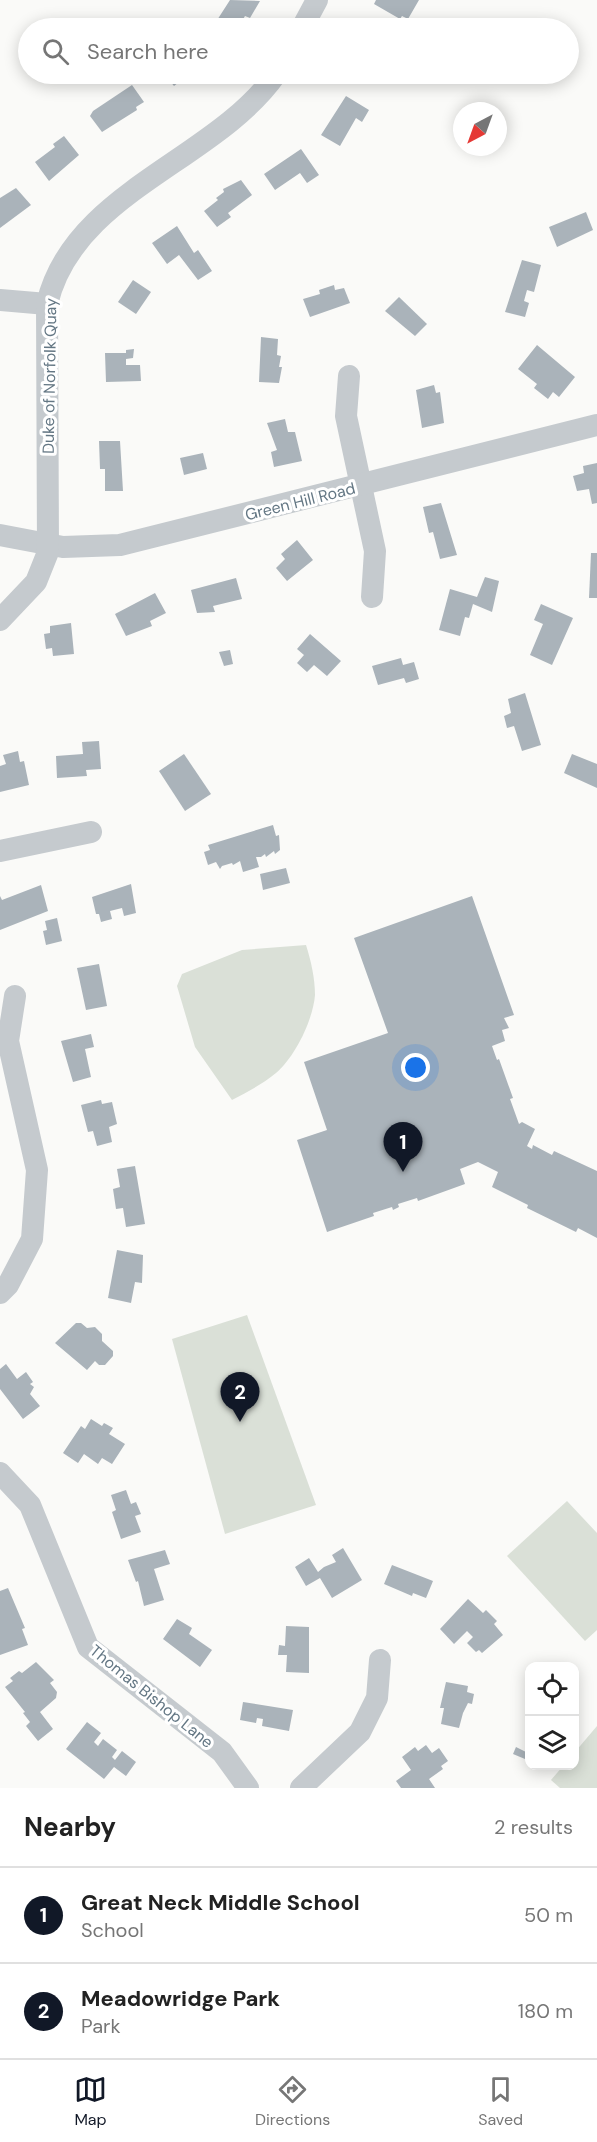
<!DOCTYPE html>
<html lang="en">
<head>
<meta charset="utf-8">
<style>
  body { margin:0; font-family:"DM Sans",sans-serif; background:#f2f2f2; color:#222 }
  .controls { position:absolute; right:18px; bottom:18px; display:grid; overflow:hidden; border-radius:12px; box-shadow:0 3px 15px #0003 }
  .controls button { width:54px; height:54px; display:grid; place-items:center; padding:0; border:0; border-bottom:2px solid #e0e0e0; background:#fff; color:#222; font:30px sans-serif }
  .compass { position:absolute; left:453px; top:102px; width:54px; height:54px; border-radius:50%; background:#fff; box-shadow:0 3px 15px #0003; rotate:221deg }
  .you { position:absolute; left:416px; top:1068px; width:21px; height:21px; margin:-15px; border:4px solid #fff; border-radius:50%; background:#1a73e8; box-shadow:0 0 0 9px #1a73e833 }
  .badge { display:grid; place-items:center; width:39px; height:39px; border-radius:50%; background:#111827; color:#fff; font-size:20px; font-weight:700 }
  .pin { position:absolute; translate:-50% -50px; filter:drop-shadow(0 2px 3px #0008) }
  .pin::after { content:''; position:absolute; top:32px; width:21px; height:18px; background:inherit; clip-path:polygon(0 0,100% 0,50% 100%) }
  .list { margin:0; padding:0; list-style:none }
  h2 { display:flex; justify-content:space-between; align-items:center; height:78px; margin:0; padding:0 24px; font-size:26px }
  h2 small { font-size:20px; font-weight:400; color:#767676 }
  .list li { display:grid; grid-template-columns:39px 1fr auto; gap:18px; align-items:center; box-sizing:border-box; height:96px; padding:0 24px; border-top:2px solid #e0e0e0 }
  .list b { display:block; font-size:22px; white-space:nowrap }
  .list p { margin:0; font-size:20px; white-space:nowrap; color:#767676 }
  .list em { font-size:20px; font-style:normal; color:#767676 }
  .icon { flex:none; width:33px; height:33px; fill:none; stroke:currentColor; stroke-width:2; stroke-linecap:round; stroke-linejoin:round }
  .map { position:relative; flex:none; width:597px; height:1788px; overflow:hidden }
  .search { position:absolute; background:#fff; box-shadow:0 3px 15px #0003; left:18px; right:18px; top:18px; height:66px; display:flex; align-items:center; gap:15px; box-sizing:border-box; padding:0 21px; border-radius:33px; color:#767676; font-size:22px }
  .sheet { height:270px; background:#fff }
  nav { display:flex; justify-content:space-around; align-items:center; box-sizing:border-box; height:84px; border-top:2px solid #e0e0e0; background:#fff; font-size:16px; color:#767676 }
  nav a { display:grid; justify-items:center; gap:3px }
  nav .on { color:#111827 }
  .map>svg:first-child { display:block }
  .green { fill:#dae0d7 }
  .building { fill:#aab3ba }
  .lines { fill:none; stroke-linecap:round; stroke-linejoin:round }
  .minor { stroke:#c5cace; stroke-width:22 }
  .labels { text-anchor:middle; stroke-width:6; stroke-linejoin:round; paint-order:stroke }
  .street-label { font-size:16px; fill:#647784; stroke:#fff }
</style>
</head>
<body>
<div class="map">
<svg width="597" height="1788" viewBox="0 0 597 1788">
  <rect width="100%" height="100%" fill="#fafaf8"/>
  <g class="green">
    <path d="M306 945C311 961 315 978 315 995 313 1020 295 1057 276 1073 263 1084 247 1092 232 1100L195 1047 177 986 182 974 242 950Z"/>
    <polygon points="247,1315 316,1505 225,1534 172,1339"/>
    <polygon points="567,1501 597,1533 597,1630 585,1641 507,1556"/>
    <polygon points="597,1726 597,1788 560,1788 551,1780 563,1766 574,1766 575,1752"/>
  </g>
  <g class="building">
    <polygon points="230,0 260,1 250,18 245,16 238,28 212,28"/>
    <polygon points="376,0 419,0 408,19 402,16 400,19 374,4"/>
    <polygon points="164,74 186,74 190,78 186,81 184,78 174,86"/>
    <polygon points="132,85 144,102 136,107 137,110 102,132 90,116 93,111"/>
    <polygon points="346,96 369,110 362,122 356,118 340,146 321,135"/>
    <polygon points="64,136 79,155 49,181 35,162 55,147 53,144"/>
    <polygon points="301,149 319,175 307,183 300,173 275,190 264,174"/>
    <polygon points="241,180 252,195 228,213 231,217 217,227 204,211 218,200 216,198 224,192 223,189"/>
    <polygon points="16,188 31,205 0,228 0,198"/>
    <polygon points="586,212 593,230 557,247 549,227"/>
    <polygon points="177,226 194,253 198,250 212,271 198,280 179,255 167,264 152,243"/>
    <polygon points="522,260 541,265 534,292 527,290 524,301 529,303 525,317 505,312"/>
    <polygon points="133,280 151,292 136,314 118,302"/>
    <polygon points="334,285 335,290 344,288 350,303 310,317 303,299 320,294 319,290"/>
    <polygon points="399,297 427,324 415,336 385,311"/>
    <polygon points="261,337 278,339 277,355 281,356 279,367 282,367 279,383 259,382"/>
    <polygon points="537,345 575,377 559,397 553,392 548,399 534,388 537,384 518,369"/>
    <polygon points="134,349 133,358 126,359 126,365 140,365 141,381 106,382 105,353 126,353 126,350"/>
    <polygon points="434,385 436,393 440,392 444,423 422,428 416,390"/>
    <polygon points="285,419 288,432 295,432 302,461 274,467 271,452 277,450 267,423"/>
    <polygon points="99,441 120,441 123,491 105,491 105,469 100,469"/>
    <polygon points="203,453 207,469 184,475 180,458"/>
    <polygon points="597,463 597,503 592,504 589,489 577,491 573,476 584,473 583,466"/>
    <polygon points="441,503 457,555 440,559 433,532 429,533 423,507"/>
    <polygon points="297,540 313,560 287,581 276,568 285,559 281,554"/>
    <polygon points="591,553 597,553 597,598 589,598"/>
    <polygon points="485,577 499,581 492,612 473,604 469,618 465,617 460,636 439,630 450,589 477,597"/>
    <polygon points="236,578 242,599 213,606 215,612 197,613 191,590"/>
    <polygon points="155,593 166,613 150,621 152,626 126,636 115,614"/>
    <polygon points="541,604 573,618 552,665 530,655 543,624 534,620"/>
    <polygon points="71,623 74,654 53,656 52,648 46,649 44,634 50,633 50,626"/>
    <polygon points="310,634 341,661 327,676 314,665 307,672 297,663 304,655 297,649"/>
    <polygon points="230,650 233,664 224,666 219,652"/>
    <polygon points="401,658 403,665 414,662 419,679 406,683 404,678 378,685 372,666"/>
    <polygon points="525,693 541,745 522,751 514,726 507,728 504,716 511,713 508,699"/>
    <polygon points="99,741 101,769 86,770 87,776 57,778 56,756 83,754 82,742"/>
    <polygon points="18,751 20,762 24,761 29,785 0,792 0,766 6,764 3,755"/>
    <polygon points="184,754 211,794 185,811 159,771"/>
    <polygon points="572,754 597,764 597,788 564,773"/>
    <polygon points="273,825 276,836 279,835 280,850 275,854 274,851 266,857 265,854 261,857 256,857 259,867 243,872 240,861 233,865 232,863 222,866 220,869 216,862 208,865 204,852 210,850 208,845"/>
    <polygon points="286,868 290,883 263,890 260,874"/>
    <polygon points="131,884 136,913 124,916 122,908 110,911 112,919 101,922 99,914 96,914 92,897"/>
    <polygon points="41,885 48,911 0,930 0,896 2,900"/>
    <polygon points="472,896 514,1015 504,1018 509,1028 502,1030 505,1041 492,1046 497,1060 499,1059 513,1098 510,1099 519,1124 522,1122 535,1129 527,1146 532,1149 533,1145 552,1155 554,1151 597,1171 597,1238 578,1228 576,1232 527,1208 528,1205 492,1187 498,1172 478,1162 460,1169 465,1184 418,1201 417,1198 398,1204 399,1207 393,1210 392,1207 373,1213 374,1216 327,1232 297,1140 327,1130 304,1062 388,1033 354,938"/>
    <polygon points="57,918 62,941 46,945 43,931 47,930 45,921"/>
    <polygon points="99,964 107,1006 86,1010 77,968"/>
    <polygon points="91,1034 94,1047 85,1049 91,1077 73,1082 61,1041"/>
    <polygon points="101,1100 102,1104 112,1102 117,1124 109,1127 112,1142 97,1146 93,1131 88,1132 81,1105"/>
    <polygon points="135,1166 145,1224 126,1227 123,1208 116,1209 113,1189 120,1187 117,1169"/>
    <polygon points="117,1250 143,1255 142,1283 135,1282 131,1303 108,1298"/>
    <polygon points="76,1323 81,1323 87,1328 95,1327 102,1334 102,1341 113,1351 113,1356 105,1365 99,1365 95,1361 87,1370 55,1343"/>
    <polygon points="6,1364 17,1379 26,1372 33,1382 30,1384 34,1387 30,1394 40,1406 23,1419 0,1389 0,1369"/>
    <polygon points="91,1419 102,1426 104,1423 113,1428 109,1434 125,1444 112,1464 102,1458 98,1464 84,1454 78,1463 63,1453 81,1426 85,1429"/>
    <polygon points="126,1490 131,1504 136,1502 141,1514 135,1516 141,1532 121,1539 112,1512 116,1510 111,1495"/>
    <polygon points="343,1548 362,1580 332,1598 320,1578 306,1586 295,1567 309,1558 318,1572 324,1567 336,1562 332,1555"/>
    <polygon points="165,1550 170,1564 154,1569 164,1600 144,1606 138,1581 136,1582 128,1560"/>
    <polygon points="392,1565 433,1581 426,1598 413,1593 412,1596 384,1584"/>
    <polygon points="8,1588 25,1628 22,1629 28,1645 0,1655 0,1591"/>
    <polygon points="468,1599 483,1613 486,1610 497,1621 494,1624 503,1635 482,1653 479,1650 476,1652 467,1643 473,1637 467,1631 454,1644 440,1629"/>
    <polygon points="177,1619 192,1628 189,1634 212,1650 200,1667 163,1639"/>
    <polygon points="286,1626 309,1627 309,1673 286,1672 287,1655 278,1655 279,1645 285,1646"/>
    <polygon points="36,1662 54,1680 50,1683 57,1692 56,1698 40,1712 53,1729 38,1741 26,1726 30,1722 23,1713 25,1712 5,1687 13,1681 10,1678 19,1671 22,1673"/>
    <polygon points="446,1682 468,1686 467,1692 474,1694 472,1704 468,1703 463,1713 459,1728 441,1724 444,1708 440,1708"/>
    <polygon points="243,1702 293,1710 289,1731 262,1726 263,1719 257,1718 256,1723 240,1720"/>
    <polygon points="87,1722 101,1733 94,1742 98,1746 103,1739 117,1750 112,1757 115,1760 122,1751 136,1762 126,1776 114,1767 104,1779 66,1749"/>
    <polygon points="426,1745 432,1753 439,1748 448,1761 441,1766 443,1769 429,1779 435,1788 401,1788 396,1781 411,1770 402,1757 415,1747 418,1751"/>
    <polygon points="516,1747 526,1752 530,1755 525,1759 513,1754"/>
  </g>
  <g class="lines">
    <g class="minor">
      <polyline points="302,28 317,0"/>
      <polyline points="0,300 47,304"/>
      <polyline points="349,376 346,416 375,551 372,597"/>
      <polyline points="0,535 63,547 120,545 597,425"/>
      <path d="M0 620 36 582 48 552 47 304C73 192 215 161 276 74"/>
      <polyline points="0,851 91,832"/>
      <polyline points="0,1293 8,1285 32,1239 37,1170 8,1041 15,996"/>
      <polyline points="0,1473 30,1505 88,1647 222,1752 248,1788"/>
      <polyline points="301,1788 360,1732 377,1698 380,1660"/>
    </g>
  </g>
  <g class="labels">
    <g class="street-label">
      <text transform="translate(49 376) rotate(-89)" y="6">Duke of Norfolk Quay</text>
      <text transform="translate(300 501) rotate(-14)" y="6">Green Hill Road</text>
      <text transform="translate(152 1696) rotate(39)" y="6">Thomas Bishop Lane</text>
    </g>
  </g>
</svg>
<div class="controls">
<button><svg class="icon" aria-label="locate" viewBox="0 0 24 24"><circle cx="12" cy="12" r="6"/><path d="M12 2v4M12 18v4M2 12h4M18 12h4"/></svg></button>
<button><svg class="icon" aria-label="layers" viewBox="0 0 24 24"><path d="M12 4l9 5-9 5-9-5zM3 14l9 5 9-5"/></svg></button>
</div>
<svg class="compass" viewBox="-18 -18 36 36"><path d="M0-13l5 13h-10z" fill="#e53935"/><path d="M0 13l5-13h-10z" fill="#767676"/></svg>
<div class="you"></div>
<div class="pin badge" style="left:403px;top:1172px">1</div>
<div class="pin badge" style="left:240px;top:1422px">2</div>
<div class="search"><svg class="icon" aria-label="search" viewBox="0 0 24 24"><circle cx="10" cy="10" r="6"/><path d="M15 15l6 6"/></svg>Search here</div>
</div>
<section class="sheet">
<h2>Nearby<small>2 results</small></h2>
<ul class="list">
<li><span class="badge">1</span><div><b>Great Neck Middle School</b><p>School</p></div><em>50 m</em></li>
<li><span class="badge">2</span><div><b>Meadowridge Park</b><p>Park</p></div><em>180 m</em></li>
</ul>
</section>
<nav>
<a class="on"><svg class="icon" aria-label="map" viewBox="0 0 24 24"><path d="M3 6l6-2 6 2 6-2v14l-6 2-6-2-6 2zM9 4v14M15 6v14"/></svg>Map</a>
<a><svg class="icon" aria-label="directions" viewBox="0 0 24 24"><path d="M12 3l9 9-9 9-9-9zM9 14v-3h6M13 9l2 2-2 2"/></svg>Directions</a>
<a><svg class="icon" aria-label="saved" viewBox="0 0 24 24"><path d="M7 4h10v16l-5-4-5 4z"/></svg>Saved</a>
</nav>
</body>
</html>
